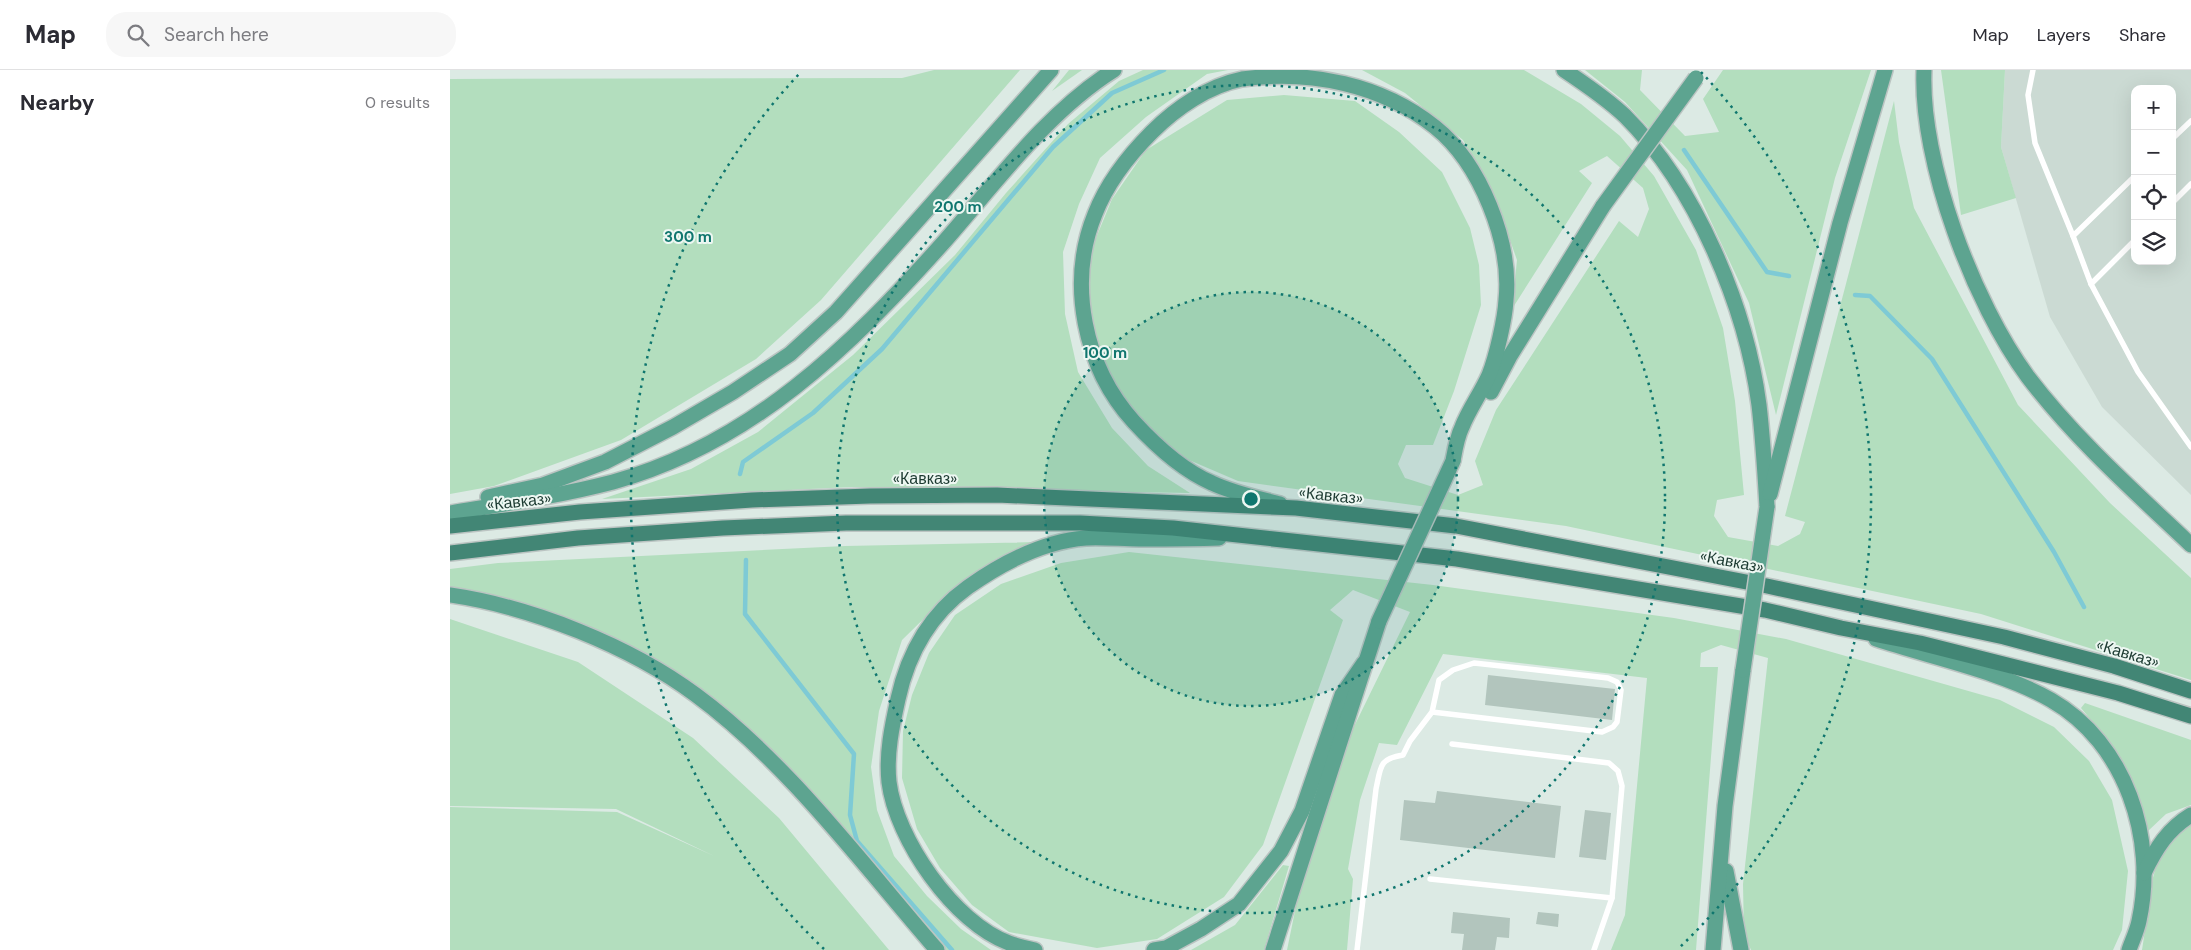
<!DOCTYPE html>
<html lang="en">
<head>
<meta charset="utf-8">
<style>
  body { margin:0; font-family:"DM Sans",sans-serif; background:#f7f7f7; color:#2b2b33 }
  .controls { position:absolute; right:15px; top:15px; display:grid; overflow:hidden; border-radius:10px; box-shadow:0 5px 20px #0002 }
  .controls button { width:45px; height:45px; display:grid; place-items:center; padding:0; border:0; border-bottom:1px solid #e1e1e2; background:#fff; color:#2b2b33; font:25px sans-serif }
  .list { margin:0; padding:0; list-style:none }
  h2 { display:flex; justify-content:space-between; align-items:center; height:65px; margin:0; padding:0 20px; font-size:21px }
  h2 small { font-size:16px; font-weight:400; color:#7c7c81 }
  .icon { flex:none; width:28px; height:28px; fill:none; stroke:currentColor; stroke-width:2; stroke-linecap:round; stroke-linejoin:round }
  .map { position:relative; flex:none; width:1741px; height:880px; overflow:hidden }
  header { display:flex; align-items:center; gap:30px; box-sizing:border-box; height:70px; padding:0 25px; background:#fff; border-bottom:1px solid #e1e1e2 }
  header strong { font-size:24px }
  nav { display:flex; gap:28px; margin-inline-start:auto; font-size:18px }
  .search { width:350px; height:45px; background:#f7f7f7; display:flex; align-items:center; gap:12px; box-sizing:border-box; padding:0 18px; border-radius:20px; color:#7c7c81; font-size:19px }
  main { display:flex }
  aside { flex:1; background:#fff }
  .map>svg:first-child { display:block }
  .built { fill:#cbdad3; fill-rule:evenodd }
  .green { fill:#b3debe }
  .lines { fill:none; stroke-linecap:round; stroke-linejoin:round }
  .stream { stroke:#7ecad5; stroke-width:4.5 }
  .building { fill:#b2c5bd }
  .primary-casing { stroke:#bbc4c2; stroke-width:18 }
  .trunk-casing { stroke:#bbc4c2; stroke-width:18 }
  .service { stroke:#fff; stroke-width:5.5 }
  .primary { stroke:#5da490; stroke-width:15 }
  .trunk { stroke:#428675; stroke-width:15 }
  .primary-bridge-casing { stroke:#bbc4c2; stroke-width:18; stroke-linecap:butt }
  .primary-bridge { stroke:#5da490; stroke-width:15 }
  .ring { fill:none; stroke:#0f766e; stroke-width:2.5; stroke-dasharray:2.5 5 }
  .labels { text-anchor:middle; stroke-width:4; stroke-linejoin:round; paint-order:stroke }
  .street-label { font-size:16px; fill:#1d3b32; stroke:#edf7f2 }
  .centre { fill:#0f766e; stroke:#edf7f2; stroke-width:2.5 }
  .ring-label { font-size:15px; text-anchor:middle; font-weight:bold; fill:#0f766e; stroke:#edf7f2; stroke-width:4; stroke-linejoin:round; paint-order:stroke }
</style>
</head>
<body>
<header>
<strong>Map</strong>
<div class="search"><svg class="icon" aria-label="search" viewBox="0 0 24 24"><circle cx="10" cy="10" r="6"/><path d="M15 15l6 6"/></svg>Search here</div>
<nav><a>Map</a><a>Layers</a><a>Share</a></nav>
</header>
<main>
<aside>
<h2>Nearby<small>0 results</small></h2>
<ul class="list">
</ul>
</aside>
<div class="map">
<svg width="1741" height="880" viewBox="0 0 1741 880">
  <rect width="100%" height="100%" fill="#dceae4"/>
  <path class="built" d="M1555 0H1741V425L1652 337 1600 247 1551 77ZM1685 19H1722V191H1685Z"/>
  <g class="green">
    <polygon points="484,0 570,0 371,230 306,289 171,370 44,416 0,424 0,9 452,8"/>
    <polygon points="619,0 632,0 602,21"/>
    <polygon points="693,0 778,0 757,4 696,47 650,88 629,134 613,182 615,244 628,302 662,358 698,396 740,423 402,417 152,429 241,399 308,362 403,285 505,185 556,123 618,54 669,11"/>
    <polygon points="912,0 1074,0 1131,34 1170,66 1204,106 1246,180 1273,258 1285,331 1294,425 1267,430 1264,446 1278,467 1328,476 1350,464 1355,452 1335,446 1444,31 1449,72 1464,138 1568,335 1660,433 1741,508 1741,610 1531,544 1116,456 788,411 739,390 686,350 656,303 639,246 639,185 662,129 696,80 777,30 834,25 905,31 949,62 992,102 1020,158 1029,195 1031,235 1004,321 983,375 956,375 948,394 955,408 1008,425 1033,415 1025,391 1046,340 1169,151 1188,167 1199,139 1193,118 1157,86 1129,101 1142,113 1062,239 1067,190 1048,136 1013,70 955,23"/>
    <polygon points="1135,0 1192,0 1190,20 1235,66 1269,62 1253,29 1273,0 1421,0 1385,108 1326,345 1299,233 1237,100 1175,32"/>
    <polygon points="1491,0 1555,0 1551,77 1566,128 1511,145"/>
    <polygon points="587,472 546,489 500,523 452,570 429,641 421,697 427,740 444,786 477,826 511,859 541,880 495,880 307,666 236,607 134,554 47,526 0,519 0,499 48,493 395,476"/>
    <polygon points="679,482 983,515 1224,548 1336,569 1550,630 1604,657 1639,691 1662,730 1678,801 1672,860 1663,880 1301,880 1294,864 1293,814 1318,588 1271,575 1251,583 1250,597 1268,597 1246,880 1161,880 1175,845 1197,608 993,584 947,675 929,673 910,730 898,799 903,809 897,880 837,880 851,812 896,673 960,542 903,520 880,540 893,550 813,775 774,827 707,869 647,878 559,862 522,835 490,798 467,759 452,708 453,661 462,625 479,583 505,545 551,514 611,493"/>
    <polygon points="0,549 128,592 243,668 329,748 439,880 0,880 0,737 167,742 264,786 166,739 0,736"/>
    <path d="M1635 633 1741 670V735L1716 744 1698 761C1684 712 1664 677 1631 638Z"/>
    <path d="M1741 754V880H1692C1699 843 1697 798 1722 767 1726 762 1735 758 1741 754Z"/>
    <polygon points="833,795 839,796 814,880 741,880 785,855"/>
  </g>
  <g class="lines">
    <g class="stream">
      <polyline points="1234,80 1317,202 1339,206"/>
      <polyline points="1405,225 1420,226 1482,289 1604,482 1634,537"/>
      <polyline points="290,404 293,392 363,343 432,279 603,77 662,23 714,0"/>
      <polyline points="296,490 295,544 404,684 400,745 407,771 502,880"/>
    </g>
  </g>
  <g class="building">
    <polygon points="1038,605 1165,619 1162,650 1035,635"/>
    <polygon points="987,721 1111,736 1105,788 950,770 954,730 985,733"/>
    <polygon points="1135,740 1161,743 1156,790 1129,787"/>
    <polygon points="1003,842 1060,848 1059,868 1047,867 1045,880 1012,880 1014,864 1001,863"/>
    <polygon points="1088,842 1109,844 1108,857 1086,854"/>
  </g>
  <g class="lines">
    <defs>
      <g id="primary">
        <path d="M1114 0C1135 14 1157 29 1175 46 1246 117 1296 236 1309 335 1313 369 1315 403 1317 437"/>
        <path d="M1474 0C1470 92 1524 234 1578 307 1625 369 1685 422 1741 475"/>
        <polyline points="1041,322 1060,286 1153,136"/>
        <polyline points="1320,424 1390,153 1435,0"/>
        <polyline points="38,427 93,415 155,392 223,357 283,322 340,284 386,242 601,0"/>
        <path d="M830 434C807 428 783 423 762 413 732 400 706 376 684 352 634 297 617 213 645 144 657 113 679 85 702 62 726 38 758 16 792 9 860 0 931 14 985 57 1030 93 1062 172 1056 230 1055 249 1046 288 1039 305 1031 323 1019 339 1012 357 1007 367 1005 380 1003 391"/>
        <path d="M0 443C54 434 109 426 163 412 301 374 400 277 493 173 545 114 597 42 664 0"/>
        <path d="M0 525C82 537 180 576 246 625 336 691 414 796 487 880"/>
        <path d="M1426 569C1480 587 1553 602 1601 630 1676 673 1707 769 1689 851 1687 861 1682 871 1679 880"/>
        <polyline points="1276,801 1291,880"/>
        <path d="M1694 803C1706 778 1718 759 1741 745"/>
        <path d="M585 880C576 878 567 876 559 873 504 853 446 769 439 712 436 684 442 656 448 629 458 583 479 545 518 517 552 493 595 471 636 468 654 467 672 469 689 469 716 469 742 469 769 468"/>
        <polyline points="704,880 716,878 751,859 789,834 831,781 852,741 892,625 914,593"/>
        <polyline points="823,880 929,551"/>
        <polyline points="1263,880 1275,736 1293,600"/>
      </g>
      <g id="trunk">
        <polyline points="0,456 130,442 302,430 420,426 547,425 846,438 1006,456 1317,516 1554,567 1664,596 1741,621"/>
        <polyline points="0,483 128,468 273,458 396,453 630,453 723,458 1007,489 1315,540 1391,558 1470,573 1668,623 1741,646"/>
      </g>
    </defs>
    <use href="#primary" class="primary-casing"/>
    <use href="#trunk" class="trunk-casing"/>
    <g class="service">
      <polyline points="1583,0 1578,25 1585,73 1623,166"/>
      <polyline points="1722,69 1741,51"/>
      <polyline points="1685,106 1623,166 1641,214 1688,302 1741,377"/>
      <polyline points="1722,133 1741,114"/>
      <polyline points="1641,214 1685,170"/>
      <polyline points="1002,674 1159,693 1168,701 1172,716 1162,828 1144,880"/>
      <polyline points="980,809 1162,828"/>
      <path d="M907 880 926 719C931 696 929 689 953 685L960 671 982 642 989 610 1003 600 1024 593 1158 608 1167 612 1171 620 1167 652 1163 657 1152 662 982 642"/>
    </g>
    <use href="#primary" class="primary"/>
    <use href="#trunk" class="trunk"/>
    <defs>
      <g id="primary-bridge">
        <polyline points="1153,136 1246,8"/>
        <polyline points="929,551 1003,391"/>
        <polyline points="1293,600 1317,437"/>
      </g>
    </defs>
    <use href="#primary-bridge" class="primary-bridge-casing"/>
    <use href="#primary-bridge" class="primary-bridge"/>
  </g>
  <circle cx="801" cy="429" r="207" fill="#0f766e" fill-opacity=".12"/>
  <g class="ring">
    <circle cx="801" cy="429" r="207"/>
    <circle cx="801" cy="429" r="414"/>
    <path d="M374 879A621 621 0 0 1 351 2M1251 2A621 621 0 0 1 1228 879"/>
  </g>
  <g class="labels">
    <g class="street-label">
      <text x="475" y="414">«Кавказ»</text>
      <text transform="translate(881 425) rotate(6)" y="6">«Кавказ»</text>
      <text transform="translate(69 431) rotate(-6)" y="6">«Кавказ»</text>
      <text transform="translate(1282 491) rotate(11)" y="6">«Кавказ»</text>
      <text transform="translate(1678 583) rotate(17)" y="6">«Кавказ»</text>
    </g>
  </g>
  <circle cx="801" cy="429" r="8" class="centre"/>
  <g class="ring-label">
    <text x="508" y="142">200 m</text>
    <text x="238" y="172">300 m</text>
    <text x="655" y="288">100 m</text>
  </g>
</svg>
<div class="controls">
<button>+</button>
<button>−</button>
<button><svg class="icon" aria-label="locate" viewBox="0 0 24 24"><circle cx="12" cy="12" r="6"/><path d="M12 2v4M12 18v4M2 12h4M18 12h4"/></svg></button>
<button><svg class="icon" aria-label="layers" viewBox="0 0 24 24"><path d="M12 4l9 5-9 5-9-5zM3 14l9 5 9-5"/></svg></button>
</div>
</div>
</main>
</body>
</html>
